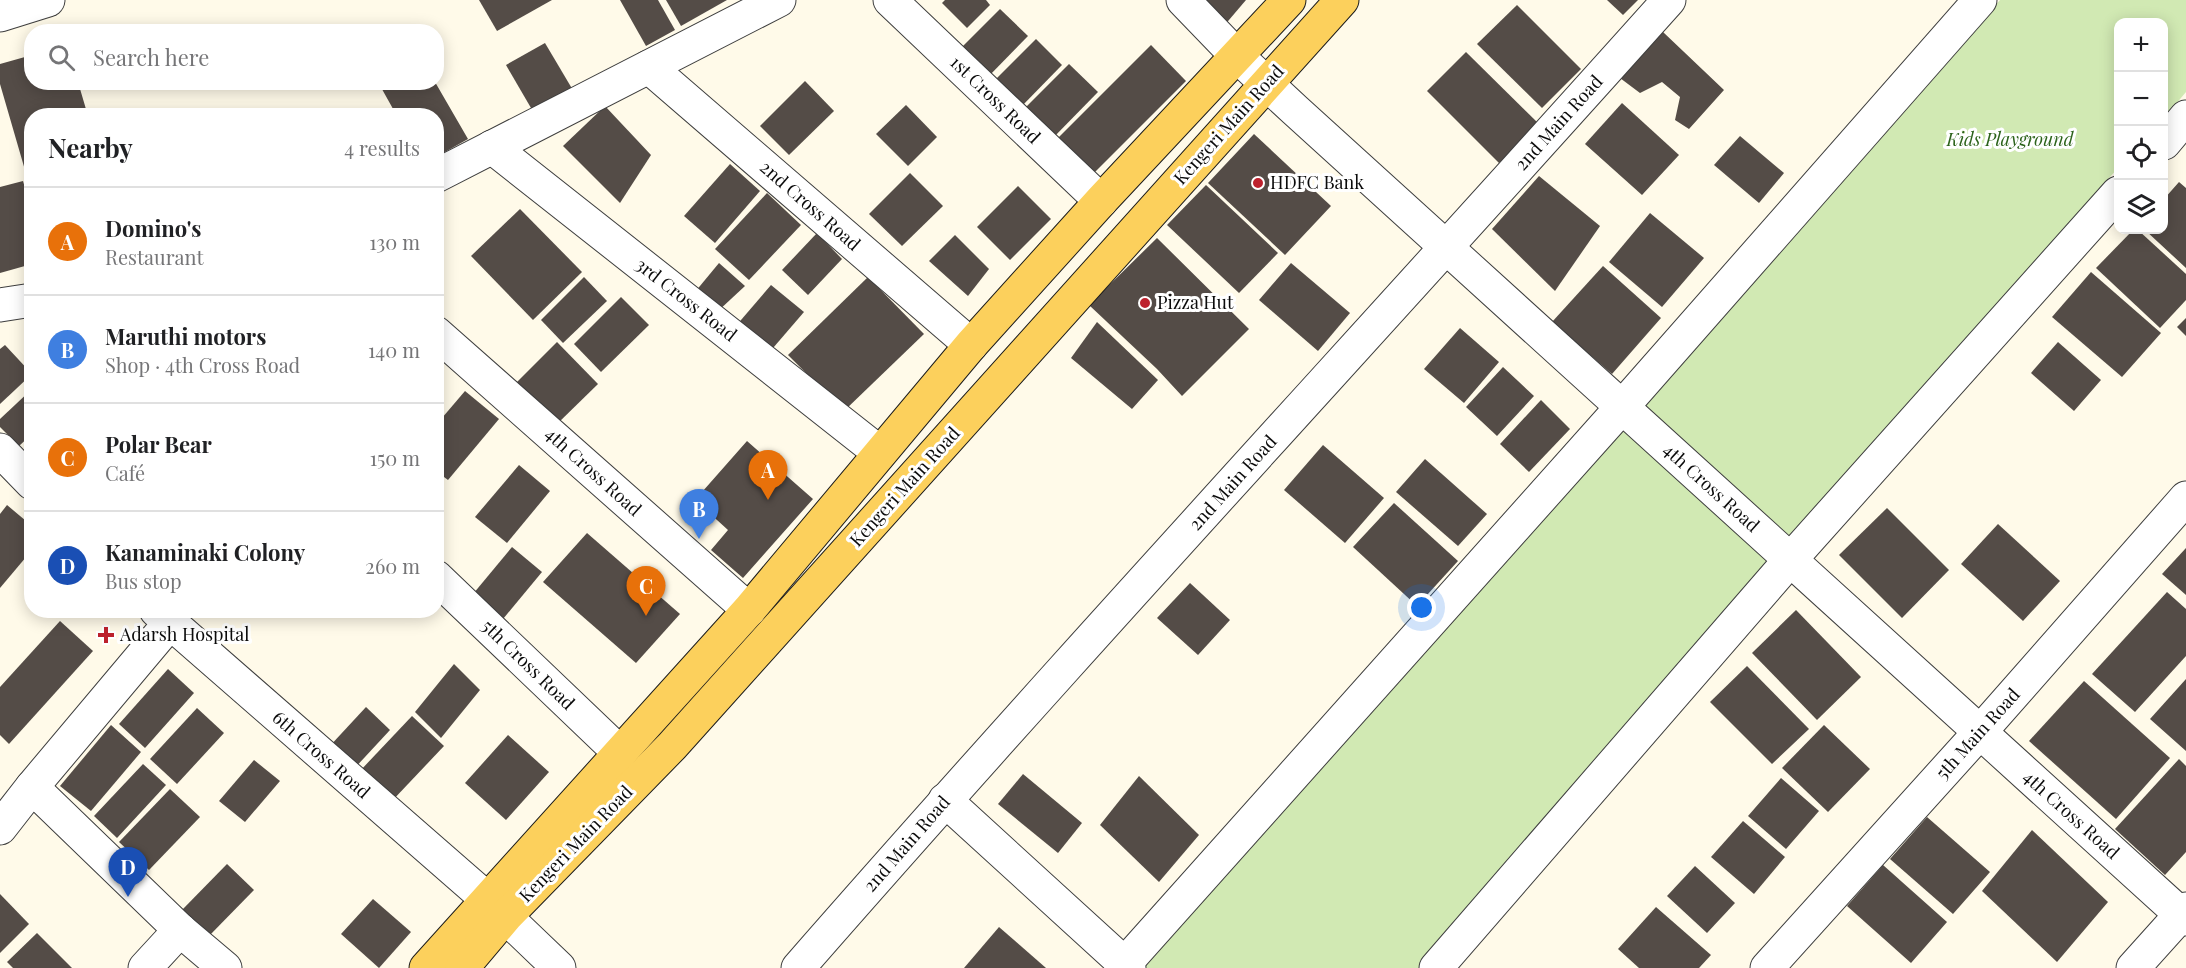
<!DOCTYPE html>
<html lang="en">
<head>
<meta charset="utf-8">
<style>
  body { margin:0; font-family:"Playfair Display",serif; background:#f2f2f2; color:#202124 }
  .controls { position:absolute; right:18px; top:18px; display:grid; overflow:hidden; border-radius:12px; box-shadow:0 3px 15px #0003 }
  .controls button { width:54px; height:54px; display:grid; place-items:center; padding:0; border:0; border-bottom:2px solid #e0e0e0; background:#fff; color:#202124; font:30px sans-serif }
  .you { position:absolute; left:1422px; top:608px; width:21px; height:21px; margin:-15px; border:4px solid #fff; border-radius:50%; background:#1a73e8; box-shadow:0 0 0 9px #1a73e833 }
  .badge { display:grid; place-items:center; width:39px; height:39px; border-radius:50%; background:#bd212d; color:#fff; font-size:20px; font-weight:700 }
  .pin { position:absolute; translate:-50% -50px; filter:drop-shadow(0 2px 3px #0008) }
  .pin::after { content:''; position:absolute; top:32px; width:21px; height:18px; background:inherit; clip-path:polygon(0 0,100% 0,50% 100%) }
  .list { margin:0; padding:0; list-style:none }
  h2 { display:flex; justify-content:space-between; align-items:center; height:78px; margin:0; padding:0 24px; font-size:26px }
  h2 small { font-size:20px; font-weight:400; color:#757577 }
  .list li { display:grid; grid-template-columns:39px 1fr auto; gap:18px; align-items:center; box-sizing:border-box; height:108px; padding:0 24px; border-top:2px solid #e0e0e0 }
  .list b { display:block; font-size:22px; white-space:nowrap }
  .list p { margin:0; font-size:20px; white-space:nowrap; color:#757577 }
  .list em { font-size:20px; font-style:normal; color:#757577 }
  .icon { flex:none; width:33px; height:33px; fill:none; stroke:currentColor; stroke-width:2; stroke-linecap:round; stroke-linejoin:round }
  .map { position:relative; flex:none; width:2186px; height:968px; overflow:hidden }
  .search { position:absolute; background:#fff; box-shadow:0 3px 15px #0003; left:24px; top:24px; width:420px; height:66px; display:flex; align-items:center; gap:15px; box-sizing:border-box; padding:0 21px; border-radius:24px; color:#757577; font-size:22px }
  .panel { position:absolute; background:#fff; box-shadow:0 3px 15px #0003; left:24px; top:108px; width:420px; height:510px; border-radius:24px }
  .map>svg:first-child { display:block }
  .green { fill:#d1e9b3 }
  .building { fill:#544c47 }
  .lines { fill:none; stroke-linecap:round; stroke-linejoin:round }
  .minor-casing { stroke:#3e3e3e; stroke-width:35 }
  .major-casing { stroke:#1c1c1c; stroke-width:35 }
  .minor { stroke:#fff; stroke-width:33 }
  .major { stroke:#fcd05c; stroke-width:33 }
  .poi-dot { fill:#bd212d; stroke:#fff; stroke-width:2 }
  .labels { text-anchor:middle; stroke-width:6; stroke-linejoin:round; paint-order:stroke }
  .street-label { font-size:18px; fill:#0b0b0b; stroke:#fff }
  .park-label { font-size:18px; font-style:italic; fill:#2c631b; stroke:#fff }
  .poi-label { font-size:18px; fill:#0b0b0b; stroke:#fff; text-anchor:start }
</style>
</head>
<body>
<div class="map">
<svg width="2186" height="968" viewBox="0 0 2186 968">
  <rect width="100%" height="100%" fill="#fffae9"/>
  <g class="green">
    <polygon points="2000,0 2186,0 2186,92 2164,118 2164,22 2118,22 2118,168 1789,538 1639,406"/>
    <polygon points="1622,419 1782,560 1419,968 1143,968"/>
  </g>
  <g class="building">
    <polygon points="479,0 552,0 497,31"/>
    <polygon points="620,0 658,0 675,30 646,46"/>
    <polygon points="666,0 727,0 681,26"/>
    <polygon points="945,0 986,0 990,5 967,28 942,3"/>
    <polygon points="1192,0 1246,0 1223,27"/>
    <polygon points="1607,0 1638,0 1623,15"/>
    <polygon points="1517,5 1581,69 1542,108 1477,44"/>
    <polygon points="1000,9 1028,36 986,79 958,51"/>
    <polygon points="1663,32 1724,90 1689,129 1675,120 1680,97 1662,82 1640,93 1620,78"/>
    <polygon points="1036,39 1062,65 1020,108 994,81"/>
    <polygon points="545,43 577,97 538,120 506,65"/>
    <polygon points="1151,45 1186,81 1088,179 1053,143"/>
    <polygon points="1466,52 1539,124 1499,163 1427,91"/>
    <polygon points="32,55 32,82 78,82 88,116 32,116 32,176 27,177 0,84 0,64"/>
    <polygon points="1069,64 1098,92 1051,140 1022,111"/>
    <polygon points="805,81 834,111 789,155 760,126"/>
    <polygon points="378,82 435,82 468,139 436,157 436,116 397,116"/>
    <polygon points="1622,103 1679,155 1642,195 1585,144"/>
    <polygon points="906,105 937,137 908,166 876,134"/>
    <polygon points="605,106 651,155 620,203 563,146"/>
    <polygon points="1254,134 1331,206 1285,255 1208,183"/>
    <polygon points="1740,136 1784,173 1759,203 1714,165"/>
    <polygon points="730,164 760,191 715,243 684,216"/>
    <polygon points="910,173 943,206 902,246 869,214"/>
    <polygon points="1539,176 1600,226 1555,291 1492,229"/>
    <polygon points="23,181 32,212 32,264 0,273 0,187"/>
    <polygon points="2179,182 2186,188 2186,268 2145,230 2164,230 2164,199"/>
    <polygon points="1206,185 1278,253 1239,293 1167,225"/>
    <polygon points="1018,186 1051,219 1010,260 977,227"/>
    <polygon points="767,193 801,225 749,280 715,249"/>
    <polygon points="520,209 582,272 533,320 471,256"/>
    <polygon points="1650,213 1704,258 1662,307 1609,262"/>
    <polygon points="2133,230 2138,230 2186,274 2186,300 2160,328 2096,268"/>
    <polygon points="817,233 842,259 808,295 782,270"/>
    <polygon points="955,235 989,269 968,296 929,261"/>
    <polygon points="1157,238 1249,329 1182,396 1157,369 1089,305"/>
    <polygon points="719,263 745,286 717,312 695,292"/>
    <polygon points="1291,263 1350,313 1318,351 1259,300"/>
    <polygon points="1603,266 1661,318 1612,374 1552,322"/>
    <polygon points="2091,272 2161,333 2122,377 2052,317"/>
    <polygon points="584,277 607,301 563,343 541,320"/>
    <polygon points="868,277 924,334 844,411 788,355"/>
    <polygon points="771,285 804,312 767,355 735,327"/>
    <polygon points="621,297 649,325 601,372 574,344"/>
    <polygon points="2186,318 2186,336 2177,327"/>
    <polygon points="1097,322 1158,380 1132,409 1071,358"/>
    <polygon points="1460,328 1499,362 1464,403 1424,369"/>
    <polygon points="557,342 598,384 555,426 514,385"/>
    <polygon points="2058,342 2101,380 2074,411 2031,373"/>
    <polygon points="5,345 32,374 0,404 0,349"/>
    <polygon points="1503,367 1534,396 1497,436 1466,407"/>
    <polygon points="32,389 32,434 19,446 0,427 0,419"/>
    <polygon points="465,391 499,419 448,480 436,471 436,425"/>
    <polygon points="1541,400 1570,429 1529,472 1500,444"/>
    <polygon points="747,441 813,499 743,578 711,550 728,530 695,500"/>
    <polygon points="1323,445 1384,498 1345,543 1284,490"/>
    <polygon points="1425,459 1487,514 1458,546 1396,492"/>
    <polygon points="519,465 550,491 507,543 475,517"/>
    <polygon points="1394,503 1458,561 1417,606 1353,547"/>
    <polygon points="7,505 32,526 32,550 0,588 0,514"/>
    <polygon points="1887,508 1949,570 1902,618 1839,555"/>
    <polygon points="1998,524 2060,581 2023,621 1961,564"/>
    <polygon points="587,533 680,614 636,663 543,582"/>
    <polygon points="512,547 542,572 503,619 473,594"/>
    <polygon points="2186,548 2186,595 2162,574"/>
    <polygon points="1190,583 1230,620 1198,655 1157,618"/>
    <polygon points="2167,592 2186,609 2186,656 2135,712 2092,674"/>
    <polygon points="1796,610 1861,677 1817,720 1752,653"/>
    <polygon points="60,621 93,651 9,744 0,735 0,687"/>
    <polygon points="454,664 480,690 441,738 415,712"/>
    <polygon points="1747,666 1809,729 1772,764 1710,702"/>
    <polygon points="168,669 194,693 145,748 119,724"/>
    <polygon points="2186,679 2186,751 2150,719"/>
    <polygon points="2084,681 2170,758 2116,819 2029,741"/>
    <polygon points="366,707 390,730 352,771 328,748"/>
    <polygon points="197,708 224,733 177,784 150,759"/>
    <polygon points="412,716 444,746 391,802 359,772"/>
    <polygon points="111,725 141,752 91,811 60,786"/>
    <polygon points="1824,725 1870,769 1828,812 1782,768"/>
    <polygon points="508,735 549,772 506,820 465,783"/>
    <polygon points="2179,759 2186,766 2186,852 2165,875 2115,829"/>
    <polygon points="254,760 280,781 245,822 219,801"/>
    <polygon points="143,764 166,785 117,838 94,816"/>
    <polygon points="1023,774 1082,823 1058,853 998,804"/>
    <polygon points="1139,776 1199,835 1159,882 1100,825"/>
    <polygon points="1781,778 1819,811 1786,849 1748,816"/>
    <polygon points="170,789 200,817 149,870 119,842"/>
    <polygon points="1927,817 1990,872 1953,914 1890,859"/>
    <polygon points="1743,821 1785,857 1754,894 1711,857"/>
    <polygon points="2032,830 2108,902 2057,962 1982,891"/>
    <polygon points="227,864 254,890 209,936 182,910"/>
    <polygon points="1883,865 1947,922 1911,963 1847,906"/>
    <polygon points="1695,866 1735,903 1707,933 1667,896"/>
    <polygon points="0,894 29,924 0,953"/>
    <polygon points="373,899 411,932 379,968 341,934"/>
    <polygon points="1656,907 1711,955 1699,968 1639,968 1618,949"/>
    <polygon points="999,927 1046,968 964,968"/>
    <polygon points="37,933 72,968 13,968 7,962"/>
  </g>
  <g class="lines">
    <defs>
      <g id="minor">
        <polyline points="890,0 1101,201"/>
        <polyline points="1183,0 1237,56 1295,110 2186,919"/>
        <polyline points="0,15 48,0"/>
        <polyline points="649,67 971,345"/>
        <polyline points="2164,143 2186,117"/>
        <polyline points="492,147 880,453"/>
        <polyline points="436,176 779,0"/>
        <polyline points="0,305 32,300"/>
        <polyline points="436,333 749,610"/>
        <polyline points="0,450 32,483"/>
        <polyline points="436,577 620,753"/>
        <polyline points="156,610 487,899 559,968"/>
        <polyline points="32,787 169,624"/>
        <polyline points="945,800 1129,968"/>
        <polyline points="0,828 32,787 180,930 225,968"/>
        <polyline points="145,968 180,930"/>
        <path d="M798 968C1084 641 1380 323 1669 0"/>
        <polyline points="1121,968 1622,407 1980,0"/>
        <polyline points="1436,968 1790,560 2118,193"/>
        <polyline points="1767,968 1980,732 2186,498"/>
        <polyline points="2133,968 2186,909"/>
      </g>
      <g id="major">
        <polyline points="426,968 749,610 971,345 1101,201 1289,0"/>
        <polyline points="462,968 506,916 672,746 1342,0"/>
      </g>
    </defs>
    <use href="#minor" class="minor-casing"/>
    <use href="#major" class="major-casing"/>
    <use href="#minor" class="minor"/>
    <use href="#major" class="major"/>
  </g>
  <g class="poi-dot">
    <circle cx="1258" cy="183" r="6"/>
    <circle cx="1145" cy="303" r="6"/>
    <path d="M103 626h6v6h6v6h-6v6h-6v-6h-6v-6h6z"/>
  </g>
  <g class="labels">
    <g class="street-label">
      <text transform="translate(995 100) rotate(44)" y="6">1st Cross Road</text>
      <text transform="translate(1559 123) rotate(-48)" y="6">2nd Main Road</text>
      <text transform="translate(1229 125) rotate(-48)" y="6">Kengeri Main Road</text>
      <text transform="translate(810 206) rotate(41)" y="6">2nd Cross Road</text>
      <text transform="translate(686 300) rotate(38)" y="6">3rd Cross Road</text>
      <text transform="translate(593 472) rotate(42)" y="6">4th Cross Road</text>
      <text transform="translate(1233 483) rotate(-48)" y="6">2nd Main Road</text>
      <text transform="translate(905 487) rotate(-48)" y="6">Kengeri Main Road</text>
      <text transform="translate(1711 488) rotate(42)" y="6">4th Cross Road</text>
      <text transform="translate(528 665) rotate(44)" y="6">5th Cross Road</text>
      <text transform="translate(1978 734) rotate(-48)" y="6">5th Main Road</text>
      <text transform="translate(321 755) rotate(41)" y="6">6th Cross Road</text>
      <text transform="translate(2071 815) rotate(42)" y="6">4th Cross Road</text>
      <text transform="translate(576 844) rotate(-46)" y="6">Kengeri Main Road</text>
      <text transform="translate(907 844) rotate(-49)" y="6">2nd Main Road</text>
    </g>
    <g class="park-label">
      <text x="2010" y="146">Kids Playground</text>
    </g>
    <g class="poi-label">
      <text x="1270" y="189">HDFC Bank</text>
      <text x="1157" y="309">Pizza Hut</text>
      <text x="120" y="641">Adarsh Hospital</text>
    </g>
  </g>
</svg>
<div class="controls">
<button>+</button>
<button>−</button>
<button><svg class="icon" aria-label="locate" viewBox="0 0 24 24"><circle cx="12" cy="12" r="6"/><path d="M12 2v4M12 18v4M2 12h4M18 12h4"/></svg></button>
<button><svg class="icon" aria-label="layers" viewBox="0 0 24 24"><path d="M12 4l9 5-9 5-9-5zM3 14l9 5 9-5"/></svg></button>
</div>
<div class="you"></div>
<div class="pin badge" style="left:768px;top:500px;background:#e8710a">A</div>
<div class="pin badge" style="left:699px;top:539px;background:#3f7fe0">B</div>
<div class="pin badge" style="left:646px;top:616px;background:#e8710a">C</div>
<div class="pin badge" style="left:128px;top:897px;background:#1a4fb4">D</div>
<div class="search"><svg class="icon" aria-label="search" viewBox="0 0 24 24"><circle cx="10" cy="10" r="6"/><path d="M15 15l6 6"/></svg>Search here</div>
<section class="panel">
<h2>Nearby<small>4 results</small></h2>
<ul class="list">
<li><span class="badge" style="background:#e8710a">A</span><div><b>Domino's</b><p>Restaurant</p></div><em>130 m</em></li>
<li><span class="badge" style="background:#3f7fe0">B</span><div><b>Maruthi motors</b><p>Shop · 4th Cross Road</p></div><em>140 m</em></li>
<li><span class="badge" style="background:#e8710a">C</span><div><b>Polar Bear</b><p>Café</p></div><em>150 m</em></li>
<li><span class="badge" style="background:#1a4fb4">D</span><div><b>Kanaminaki Colony</b><p>Bus stop</p></div><em>260 m</em></li>
</ul>
</section>
</div>
</body>
</html>
